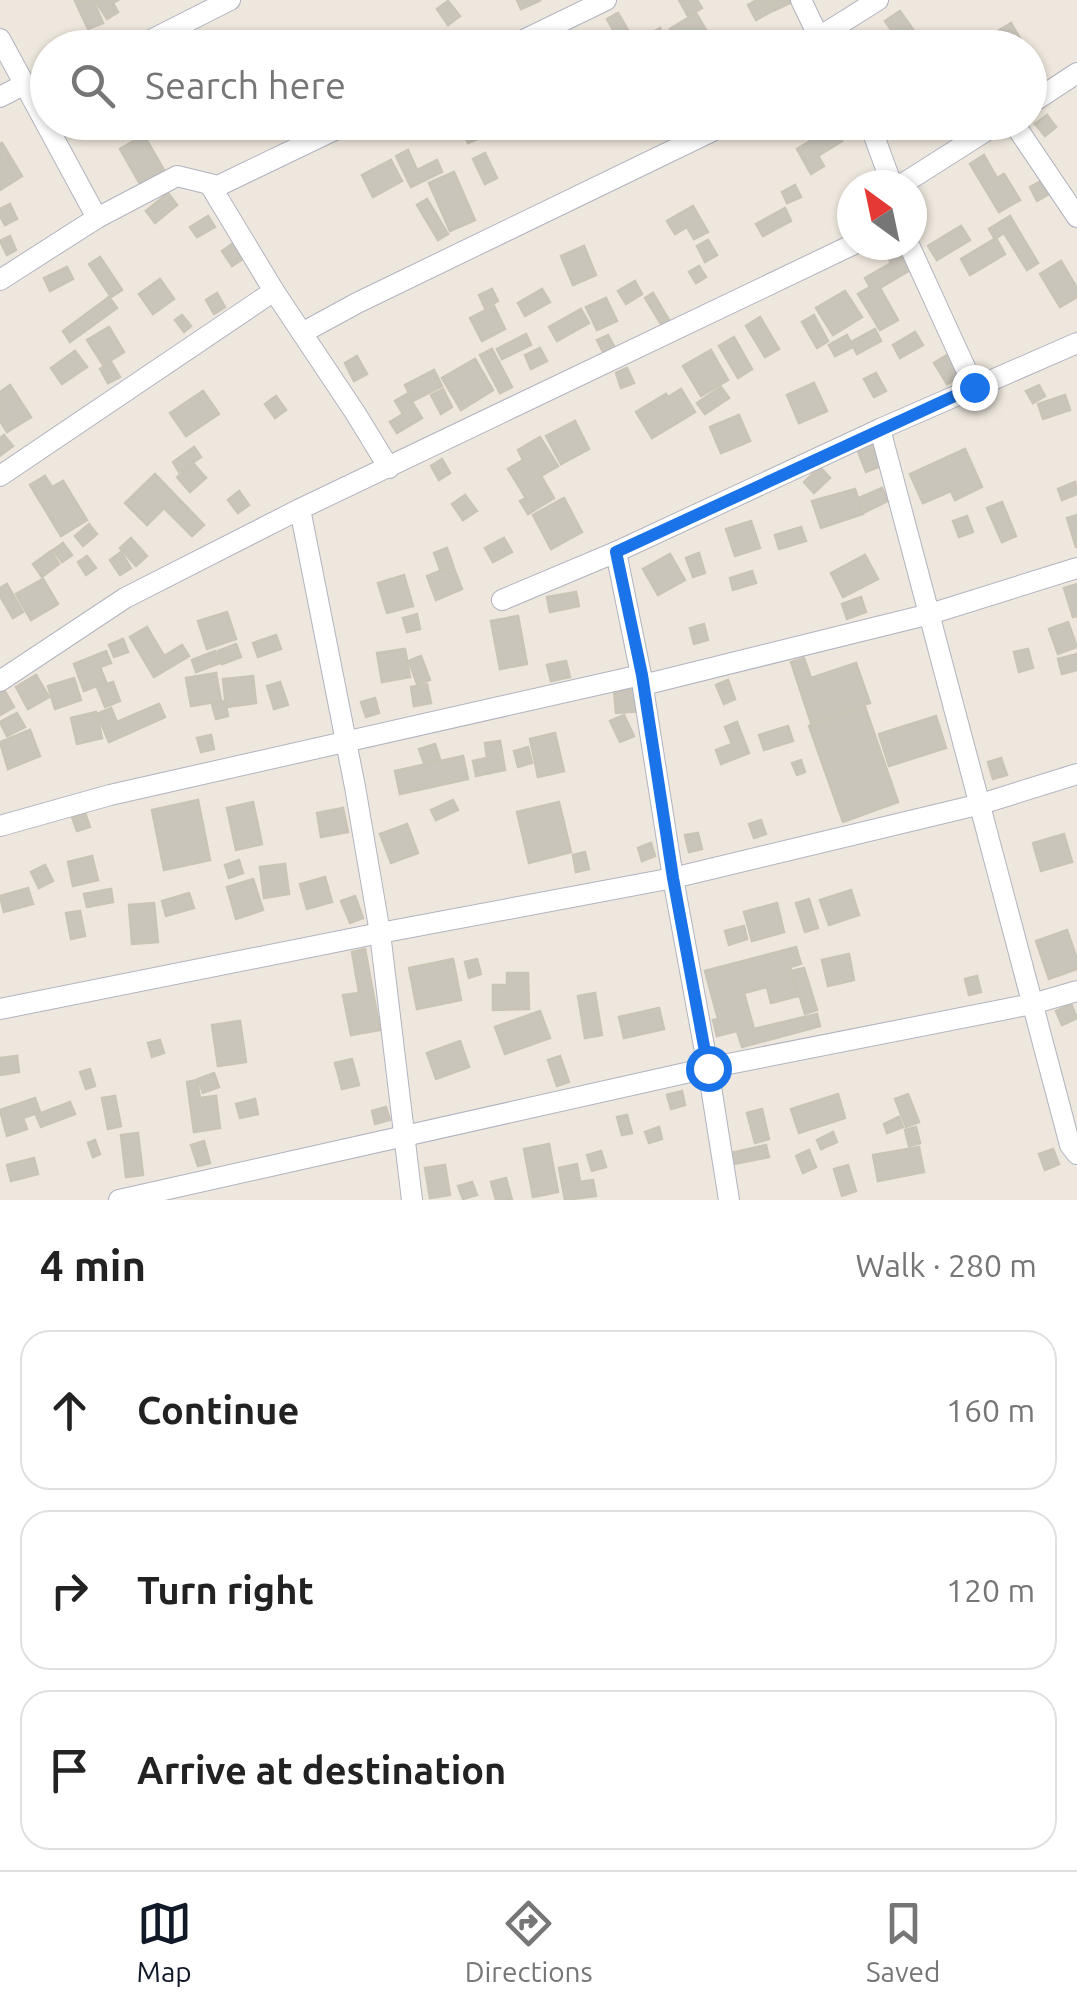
<!DOCTYPE html>
<html lang="en">
<head>
<meta charset="utf-8">
<style>
  body { margin:0; font-family:Ubuntu,sans-serif; background:#f2f2f2; color:#222 }
  .compass { position:absolute; left:837px; top:170px; width:90px; height:90px; border-radius:50%; background:#fff; box-shadow:0 2px 8px #0004; rotate:327deg }
  .stop { position:absolute; width:30px; height:30px; margin:-22px; border:8px solid #1a73e8; border-radius:50%; background:#fff }
  .stop.end { background:#1a73e8; border-color:#fff; box-shadow:0 2px 10px #0008 }
  .list { margin:0; padding:0; list-style:none }
  h2 { display:flex; justify-content:space-between; align-items:center; height:130px; margin:0; padding:0 40px; font-size:42px }
  h2 small { font-size:32px; font-weight:400; color:#767676 }
  .list li { display:grid; grid-template-columns:65px 1fr auto; gap:30px; align-items:center; box-sizing:border-box; height:160px; margin:0 20px 20px; padding:0 20px; border:2px solid #e0e0e0; border-radius:30px }
  .list b { display:block; font-size:38px; white-space:nowrap }
  .list em { font-size:32px; font-style:normal; color:#767676 }
  .icon { flex:none; width:55px; height:55px; fill:none; stroke:currentColor; stroke-width:2; stroke-linecap:round; stroke-linejoin:round }
  .map { position:relative; flex:none; width:1077px; height:1200px; overflow:hidden }
  .search { position:absolute; background:#fff; box-shadow:0 2px 8px #0004; left:30px; right:30px; top:30px; height:110px; display:flex; align-items:center; gap:25px; box-sizing:border-box; padding:0 35px; border-radius:55px; color:#767676; font-size:38px }
  .sheet { height:670px; background:#fff }
  nav { display:flex; justify-content:space-around; align-items:center; box-sizing:border-box; height:140px; border-top:2px solid #e0e0e0; background:#fff; font-size:28px; color:#767676 }
  nav a { display:grid; justify-items:center; gap:5px }
  nav .on { color:#111827 }
  .map>svg:first-child { display:block }
  .building { fill:#c9c5bb; stroke:#cac4b6; stroke-width:2.5 }
  .lines { fill:none; stroke-linecap:round; stroke-linejoin:round }
  .minor-casing { stroke:#b1b3c0; stroke-width:22 }
  .minor { stroke:#fff; stroke-width:20 }
  .route { stroke:#1a73e8; stroke-width:12 }
</style>
</head>
<body>
<div class="map">
<svg width="1077" height="1200" viewBox="0 0 1077 1200">
  <rect width="100%" height="100%" fill="#eee7dd"/>
  <g class="building">
    <polygon points="93,0 103,23 88,29 75,1"/>
    <polygon points="95,0 118,0 113,3 118,12 107,19"/>
    <polygon points="517,0 541,0 521,9"/>
    <polygon points="679,0 697,0 702,8 688,16"/>
    <polygon points="757,0 768,0 774,10 756,20 748,5"/>
    <polygon points="771,0 796,0 775,10"/>
    <polygon points="448,1 460,16 448,25 437,9"/>
    <polygon points="900,11 926,48 904,48 885,21"/>
    <polygon points="618,13 628,30 617,37 607,19"/>
    <polygon points="696,13 712,40 699,48 681,48 670,29"/>
    <polygon points="1011,23 1024,45 1019,48 990,48 985,39"/>
    <polygon points="660,28 671,48 658,48 650,34"/>
    <polygon points="386,34 394,48 361,48"/>
    <polygon points="250,35 258,48 228,48"/>
    <polygon points="1047,115 1056,127 1045,136 1035,124"/>
    <polygon points="459,122 474,122 480,138 468,143"/>
    <polygon points="503,122 519,122 522,128 510,135"/>
    <polygon points="809,122 821,122 827,134 835,130 842,141 818,156 824,166 811,174 797,149 810,141 802,127"/>
    <polygon points="144,135 164,170 140,184 120,149"/>
    <polygon points="2,143 22,176 0,190 0,144"/>
    <polygon points="408,150 417,170 437,160 442,172 411,187 396,156"/>
    <polygon points="485,153 497,178 485,184 473,159"/>
    <polygon points="984,155 997,178 1004,174 1020,200 999,212 970,164"/>
    <polygon points="391,160 402,181 373,197 362,175"/>
    <polygon points="454,172 475,220 450,231 429,183"/>
    <polygon points="1045,179 1052,192 1037,201 1030,187"/>
    <polygon points="795,185 801,197 787,203 782,192"/>
    <polygon points="168,193 177,205 155,223 146,211"/>
    <polygon points="919,194 925,205 912,213 912,198"/>
    <polygon points="427,199 448,234 438,240 417,205"/>
    <polygon points="10,204 17,219 5,225 0,216 0,209"/>
    <polygon points="693,206 708,232 694,239 687,227 675,234 667,221"/>
    <polygon points="785,208 791,221 763,236 756,224"/>
    <polygon points="208,216 215,227 197,237 190,227"/>
    <polygon points="1010,216 1038,263 1027,270 1004,233 995,239 989,229"/>
    <polygon points="961,226 970,240 937,260 928,246"/>
    <polygon points="10,236 16,250 7,255 0,241"/>
    <polygon points="996,238 1005,254 970,275 961,259"/>
    <polygon points="708,240 717,255 705,262 697,246"/>
    <polygon points="232,244 243,259 232,266 222,251"/>
    <polygon points="881,245 895,245 910,270 880,288 898,320 880,330 858,294 870,287 865,278 891,263"/>
    <polygon points="584,246 596,275 573,285 561,256"/>
    <polygon points="100,257 122,290 111,297 89,264"/>
    <polygon points="1061,261 1077,288 1077,297 1060,307 1040,274"/>
    <polygon points="699,266 706,277 696,283 689,272"/>
    <polygon points="67,267 73,279 50,291 44,278"/>
    <polygon points="160,279 174,299 153,314 139,294"/>
    <polygon points="635,281 642,294 626,304 618,291"/>
    <polygon points="492,289 498,301 485,308 479,295"/>
    <polygon points="542,289 550,302 525,316 518,303"/>
    <polygon points="845,291 862,317 833,335 816,308"/>
    <polygon points="217,293 225,307 214,314 206,300"/>
    <polygon points="653,293 669,320 661,324 645,298"/>
    <polygon points="109,297 117,308 70,342 63,331"/>
    <polygon points="606,298 617,321 597,330 586,307"/>
    <polygon points="494,306 505,329 482,341 470,318"/>
    <polygon points="581,309 589,323 557,341 549,327"/>
    <polygon points="182,315 191,326 184,332 175,320"/>
    <polygon points="814,315 828,341 817,348 802,322"/>
    <polygon points="760,317 779,349 765,357 746,326"/>
    <polygon points="109,327 124,352 103,365 87,340"/>
    <polygon points="875,329 881,341 857,354 851,342"/>
    <polygon points="915,332 923,345 900,358 893,345"/>
    <polygon points="526,334 531,345 502,359 497,349"/>
    <polygon points="608,335 615,348 604,354 597,340"/>
    <polygon points="847,335 853,347 835,356 829,345"/>
    <polygon points="734,337 752,369 738,378 719,346"/>
    <polygon points="540,348 547,361 531,369 525,355"/>
    <polygon points="492,349 512,387 500,393 480,355"/>
    <polygon points="711,350 728,380 701,396 683,366"/>
    <polygon points="75,351 87,367 62,384 51,368"/>
    <polygon points="952,352 965,374 947,384 934,363"/>
    <polygon points="357,356 367,374 354,381 345,363"/>
    <polygon points="475,359 493,390 461,410 442,378"/>
    <polygon points="111,362 120,377 108,383 100,369"/>
    <polygon points="627,368 634,383 621,388 616,373"/>
    <polygon points="434,370 442,386 413,401 405,385"/>
    <polygon points="876,373 886,391 874,397 864,379"/>
    <polygon points="814,383 827,411 799,423 787,395"/>
    <polygon points="10,385 31,417 7,432 0,421 0,392"/>
    <polygon points="1039,385 1045,396 1033,403 1026,391"/>
    <polygon points="721,387 729,398 705,414 697,403"/>
    <polygon points="443,389 452,407 441,414 431,395"/>
    <polygon points="681,389 695,412 652,438 636,412 666,394 668,397"/>
    <polygon points="203,391 219,414 186,436 170,413"/>
    <polygon points="407,394 422,418 397,433 390,422 403,414 395,401"/>
    <polygon points="1065,395 1070,410 1043,419 1038,404"/>
    <polygon points="276,396 286,410 275,418 265,404"/>
    <polygon points="739,415 750,441 721,453 710,427"/>
    <polygon points="575,421 589,449 561,464 546,436"/>
    <polygon points="4,435 13,446 1,455 0,438"/>
    <polygon points="540,437 558,466 541,476 554,498 528,514 520,501 526,498 508,469 523,460 518,450"/>
    <polygon points="879,440 889,463 866,472 857,449"/>
    <polygon points="194,447 201,457 179,472 173,462"/>
    <polygon points="965,449 982,487 955,500 951,491 923,503 910,474"/>
    <polygon points="442,459 450,473 439,480 431,466"/>
    <polygon points="193,463 206,478 190,492 177,477"/>
    <polygon points="820,467 830,478 814,493 804,482"/>
    <polygon points="155,474 204,525 192,536 164,508 147,525 125,503"/>
    <polygon points="45,476 52,487 63,481 87,520 61,536 30,485"/>
    <polygon points="1075,482 1077,494 1062,500 1058,489"/>
    <polygon points="882,488 888,501 865,512 859,498"/>
    <polygon points="855,489 863,514 821,528 812,501"/>
    <polygon points="239,491 249,505 238,513 228,500"/>
    <polygon points="465,495 477,511 463,520 452,504"/>
    <polygon points="564,498 582,532 551,549 533,515"/>
    <polygon points="1002,502 1016,536 1002,542 987,508"/>
    <polygon points="1077,515 1077,547 1076,547 1067,518"/>
    <polygon points="967,516 973,532 959,537 953,521"/>
    <polygon points="751,521 760,548 735,556 726,529"/>
    <polygon points="89,524 97,534 83,546 75,536"/>
    <polygon points="801,527 806,541 779,549 775,535"/>
    <polygon points="131,538 147,556 136,566 120,548"/>
    <polygon points="504,538 512,552 493,562 485,548"/>
    <polygon points="63,543 72,555 62,562 53,550"/>
    <polygon points="447,548 453,565 440,569 434,553"/>
    <polygon points="51,551 59,564 42,577 33,564"/>
    <polygon points="121,552 131,568 120,575 110,560"/>
    <polygon points="699,553 705,573 693,577 686,558"/>
    <polygon points="670,554 685,580 658,595 643,569"/>
    <polygon points="865,555 878,579 843,597 831,573"/>
    <polygon points="87,556 96,568 86,575 78,562"/>
    <polygon points="453,566 462,589 436,600 427,576"/>
    <polygon points="752,571 756,583 733,590 730,578"/>
    <polygon points="404,575 413,606 387,613 378,583"/>
    <polygon points="43,579 58,604 31,620 16,594"/>
    <polygon points="7,584 23,612 13,618 0,596 0,588"/>
    <polygon points="1077,584 1077,616 1073,617 1064,588"/>
    <polygon points="576,592 579,606 550,612 547,597"/>
    <polygon points="861,597 866,612 847,619 842,604"/>
    <polygon points="227,612 236,639 207,649 198,621"/>
    <polygon points="417,614 420,629 407,632 403,618"/>
    <polygon points="518,616 527,664 500,669 491,621"/>
    <polygon points="1068,622 1077,647 1058,654 1049,629"/>
    <polygon points="704,624 708,640 694,644 690,628"/>
    <polygon points="147,627 164,656 182,645 189,656 154,677 130,637"/>
    <polygon points="276,635 281,649 258,657 253,643"/>
    <polygon points="123,639 128,652 114,657 109,645"/>
    <polygon points="236,644 241,657 222,664 218,651"/>
    <polygon points="405,649 410,677 382,682 377,653"/>
    <polygon points="1028,649 1033,668 1019,672 1014,652"/>
    <polygon points="106,651 111,663 100,667 106,682 84,691 74,664"/>
    <polygon points="215,651 220,663 196,672 192,660"/>
    <polygon points="1077,654 1077,670 1062,674 1058,659"/>
    <polygon points="421,656 430,680 417,684 409,661"/>
    <polygon points="804,658 811,678 856,663 870,703 811,723 791,662"/>
    <polygon points="566,661 570,677 551,681 547,665"/>
    <polygon points="216,673 221,701 191,706 186,678"/>
    <polygon points="36,675 49,697 28,709 16,687"/>
    <polygon points="253,676 256,703 226,707 223,679"/>
    <polygon points="74,678 81,700 55,709 48,686"/>
    <polygon points="728,680 735,699 724,704 716,685"/>
    <polygon points="113,682 120,701 105,707 97,687"/>
    <polygon points="280,682 288,705 274,709 267,686"/>
    <polygon points="427,684 431,703 414,706 411,687"/>
    <polygon points="2,686 14,707 0,715 0,687"/>
    <polygon points="638,689 640,711 616,713 614,691"/>
    <polygon points="375,698 379,713 366,717 361,702"/>
    <polygon points="225,701 228,716 216,719 212,704"/>
    <polygon points="159,704 165,717 109,742 97,714 111,708 117,722"/>
    <polygon points="865,707 898,802 843,822 809,726"/>
    <polygon points="96,712 102,738 77,744 71,718"/>
    <polygon points="17,713 25,727 7,736 0,722"/>
    <polygon points="624,715 634,736 620,742 610,721"/>
    <polygon points="936,716 946,748 889,766 879,734"/>
    <polygon points="737,722 749,753 721,764 716,750 732,744 725,727"/>
    <polygon points="788,726 793,741 764,750 759,735"/>
    <polygon points="30,730 40,756 8,769 0,742"/>
    <polygon points="555,733 564,771 538,777 530,739"/>
    <polygon points="211,735 214,749 201,752 197,738"/>
    <polygon points="500,741 505,770 476,776 473,761 487,758 485,743"/>
    <polygon points="435,744 440,759 424,763 419,749"/>
    <polygon points="528,747 532,763 518,767 514,751"/>
    <polygon points="463,756 468,779 400,794 395,771"/>
    <polygon points="1001,758 1007,775 993,779 988,762"/>
    <polygon points="801,760 805,772 797,775 792,763"/>
    <polygon points="198,800 210,860 164,870 152,810"/>
    <polygon points="453,800 458,810 436,820 431,810"/>
    <polygon points="253,802 262,844 236,850 227,808"/>
    <polygon points="559,802 571,852 529,863 517,812"/>
    <polygon points="343,808 348,832 321,837 317,813"/>
    <polygon points="85,813 90,827 77,831 72,817"/>
    <polygon points="761,820 766,834 754,838 749,824"/>
    <polygon points="407,824 418,853 391,863 380,834"/>
    <polygon points="698,833 702,849 689,852 685,835"/>
    <polygon points="1064,834 1072,862 1041,871 1033,843"/>
    <polygon points="651,843 655,856 642,861 638,848"/>
    <polygon points="585,852 589,869 576,872 573,855"/>
    <polygon points="92,856 98,880 73,886 68,862"/>
    <polygon points="239,860 243,873 229,878 225,865"/>
    <polygon points="285,864 289,894 264,898 260,867"/>
    <polygon points="45,865 53,881 39,888 31,872"/>
    <polygon points="325,877 332,902 307,909 300,884"/>
    <polygon points="253,879 263,910 236,919 227,887"/>
    <polygon points="28,888 33,904 4,912 0,896"/>
    <polygon points="111,889 113,902 87,907 84,894"/>
    <polygon points="851,890 859,915 829,925 820,900"/>
    <polygon points="189,893 194,908 166,916 162,901"/>
    <polygon points="355,896 363,918 350,923 341,901"/>
    <polygon points="809,899 818,928 805,932 796,903"/>
    <polygon points="154,903 158,942 132,944 129,905"/>
    <polygon points="777,903 784,932 752,941 744,912"/>
    <polygon points="80,911 85,936 71,939 66,913"/>
    <polygon points="744,926 747,939 729,945 725,931"/>
    <polygon points="1067,930 1077,959 1077,969 1049,979 1036,941"/>
    <polygon points="796,947 801,964 790,967 798,996 771,1003 767,987 744,993 754,1029 817,1014 820,1026 742,1047 737,1031 717,1036 713,1020 718,1019 705,971"/>
    <polygon points="365,949 380,1030 351,1035 343,995 359,993 352,952"/>
    <polygon points="849,954 854,980 828,986 822,960"/>
    <polygon points="453,959 461,1000 417,1009 409,968"/>
    <polygon points="477,959 481,974 469,978 465,962"/>
    <polygon points="804,968 817,1010 805,1014 792,971"/>
    <polygon points="507,973 528,973 529,1009 493,1010 493,985 507,985"/>
    <polygon points="977,976 981,992 969,995 965,979"/>
    <polygon points="595,993 602,1035 585,1038 578,996"/>
    <polygon points="1071,1004 1077,1018 1062,1025 1056,1011"/>
    <polygon points="659,1008 664,1029 624,1038 619,1017"/>
    <polygon points="540,1011 550,1038 505,1054 495,1027"/>
    <polygon points="240,1021 246,1062 218,1066 212,1025"/>
    <polygon points="160,1040 164,1053 152,1057 148,1043"/>
    <polygon points="460,1041 469,1067 436,1079 427,1053"/>
    <polygon points="17,1056 19,1072 0,1075 0,1058"/>
    <polygon points="560,1056 569,1082 557,1086 548,1060"/>
    <polygon points="352,1059 359,1085 342,1089 335,1063"/>
    <polygon points="90,1069 95,1086 86,1089 80,1072"/>
    <polygon points="214,1073 219,1087 203,1093 198,1079"/>
    <polygon points="197,1080 200,1098 216,1096 220,1128 194,1132 187,1082"/>
    <polygon points="682,1091 685,1105 671,1109 667,1095"/>
    <polygon points="838,1094 845,1118 799,1133 791,1109"/>
    <polygon points="908,1094 919,1122 906,1127 895,1099"/>
    <polygon points="115,1096 121,1126 108,1129 102,1098"/>
    <polygon points="35,1098 40,1112 23,1118 27,1129 7,1136 0,1110"/>
    <polygon points="255,1099 258,1114 240,1118 236,1104"/>
    <polygon points="70,1102 75,1114 41,1127 36,1115"/>
    <polygon points="386,1107 390,1120 375,1124 372,1111"/>
    <polygon points="762,1109 769,1139 755,1143 747,1113"/>
    <polygon points="627,1115 632,1133 622,1135 617,1117"/>
    <polygon points="899,1117 903,1127 887,1133 884,1124"/>
    <polygon points="659,1127 662,1139 649,1143 645,1132"/>
    <polygon points="916,1127 920,1143 909,1146 905,1130"/>
    <polygon points="833,1132 837,1142 821,1149 817,1140"/>
    <polygon points="138,1133 143,1175 126,1177 121,1135"/>
    <polygon points="95,1140 100,1154 93,1157 88,1143"/>
    <polygon points="204,1141 210,1163 198,1166 191,1145"/>
    <polygon points="549,1144 558,1192 533,1197 524,1149"/>
    <polygon points="766,1145 769,1157 734,1164 731,1153"/>
    <polygon points="919,1147 924,1172 878,1181 873,1155"/>
    <polygon points="1053,1149 1059,1164 1045,1170 1039,1154"/>
    <polygon points="809,1150 816,1167 803,1173 796,1156"/>
    <polygon points="601,1151 606,1167 592,1171 587,1155"/>
    <polygon points="34,1158 38,1174 11,1181 7,1165"/>
    <polygon points="577,1164 580,1182 593,1180 596,1196 565,1200 559,1168"/>
    <polygon points="445,1165 450,1195 430,1198 425,1168"/>
    <polygon points="848,1165 856,1191 842,1196 834,1169"/>
    <polygon points="506,1178 512,1200 496,1200 491,1182"/>
    <polygon points="472,1182 477,1195 463,1199 458,1186"/>
  </g>
  <g class="lines">
    <defs>
      <g id="minor">
        <polyline points="801,0 824,48"/>
        <polyline points="819,37 878,0"/>
        <polyline points="0,39 97,218"/>
        <polyline points="135,48 230,0"/>
        <polyline points="507,48 606,0"/>
        <polyline points="0,97 25,84"/>
        <polyline points="1030,104 1077,73"/>
        <polyline points="866,122 873,133 892,185"/>
        <polyline points="1013,122 1077,217"/>
        <polyline points="210,185 274,291 356,414 389,468"/>
        <polyline points="901,185 1000,122"/>
        <polyline points="909,245 974,387"/>
        <polyline points="0,280 97,218 177,176 218,186 351,122"/>
        <polyline points="302,333 357,303 731,122"/>
        <polyline points="880,429 1070,1145 1077,1154"/>
        <polyline points="0,476 274,291"/>
        <polyline points="300,509 355,787 380,933 412,1200"/>
        <polyline points="502,600 616,552"/>
        <polyline points="0,681 125,598 300,509 852,245"/>
        <polyline points="643,685 930,614 1077,568"/>
        <polyline points="0,826 110,795 641,675"/>
        <polyline points="0,1009 380,933 673,878 981,804 1077,774"/>
        <polyline points="119,1200 708,1068 1032,1004 1077,991"/>
        <polyline points="729,1200 708,1068 673,878 641,675 616,552 880,429 1077,343"/>
      </g>
    </defs>
    <use href="#minor" class="minor-casing"/>
    <use href="#minor" class="minor"/>
  </g>
  <g class="lines">
    <polyline class="route" points="708,1068 673,878 642,675 616,552 974,387"/>
  </g>
</svg>
<svg class="compass" viewBox="-18 -18 36 36"><path d="M0-13l5 13h-10z" fill="#e53935"/><path d="M0 13l5-13h-10z" fill="#767676"/></svg>
<div class="stop" style="left:708px;top:1068px"></div>
<div class="stop end" style="left:974px;top:387px"></div>
<div class="search"><svg class="icon" aria-label="search" viewBox="0 0 24 24"><circle cx="10" cy="10" r="6"/><path d="M15 15l6 6"/></svg>Search here</div>
</div>
<section class="sheet">
<h2>4 min<small>Walk · 280 m</small></h2>
<ul class="list">
<li><svg class="icon" aria-label="ahead" viewBox="0 0 24 24"><path d="M12 20V5M6 11l6-6 6 6"/></svg><div><b>Continue</b></div><em>160 m</em></li>
<li><svg class="icon" aria-label="right" viewBox="0 0 24 24"><path d="M7 20v-9h11M14 6l5 5-5 5"/></svg><div><b>Turn right</b></div><em>120 m</em></li>
<li><svg class="icon" aria-label="arrive" viewBox="0 0 24 24"><path d="M6 21V4h12l-3 4 3 4H6"/></svg><div><b>Arrive at destination</b></div></li>
</ul>
</section>
<nav>
<a class="on"><svg class="icon" aria-label="map" viewBox="0 0 24 24"><path d="M3 6l6-2 6 2 6-2v14l-6 2-6-2-6 2zM9 4v14M15 6v14"/></svg>Map</a>
<a><svg class="icon" aria-label="directions" viewBox="0 0 24 24"><path d="M12 3l9 9-9 9-9-9zM9 14v-3h6M13 9l2 2-2 2"/></svg>Directions</a>
<a><svg class="icon" aria-label="saved" viewBox="0 0 24 24"><path d="M7 4h10v16l-5-4-5 4z"/></svg>Saved</a>
</nav>
</body>
</html>
